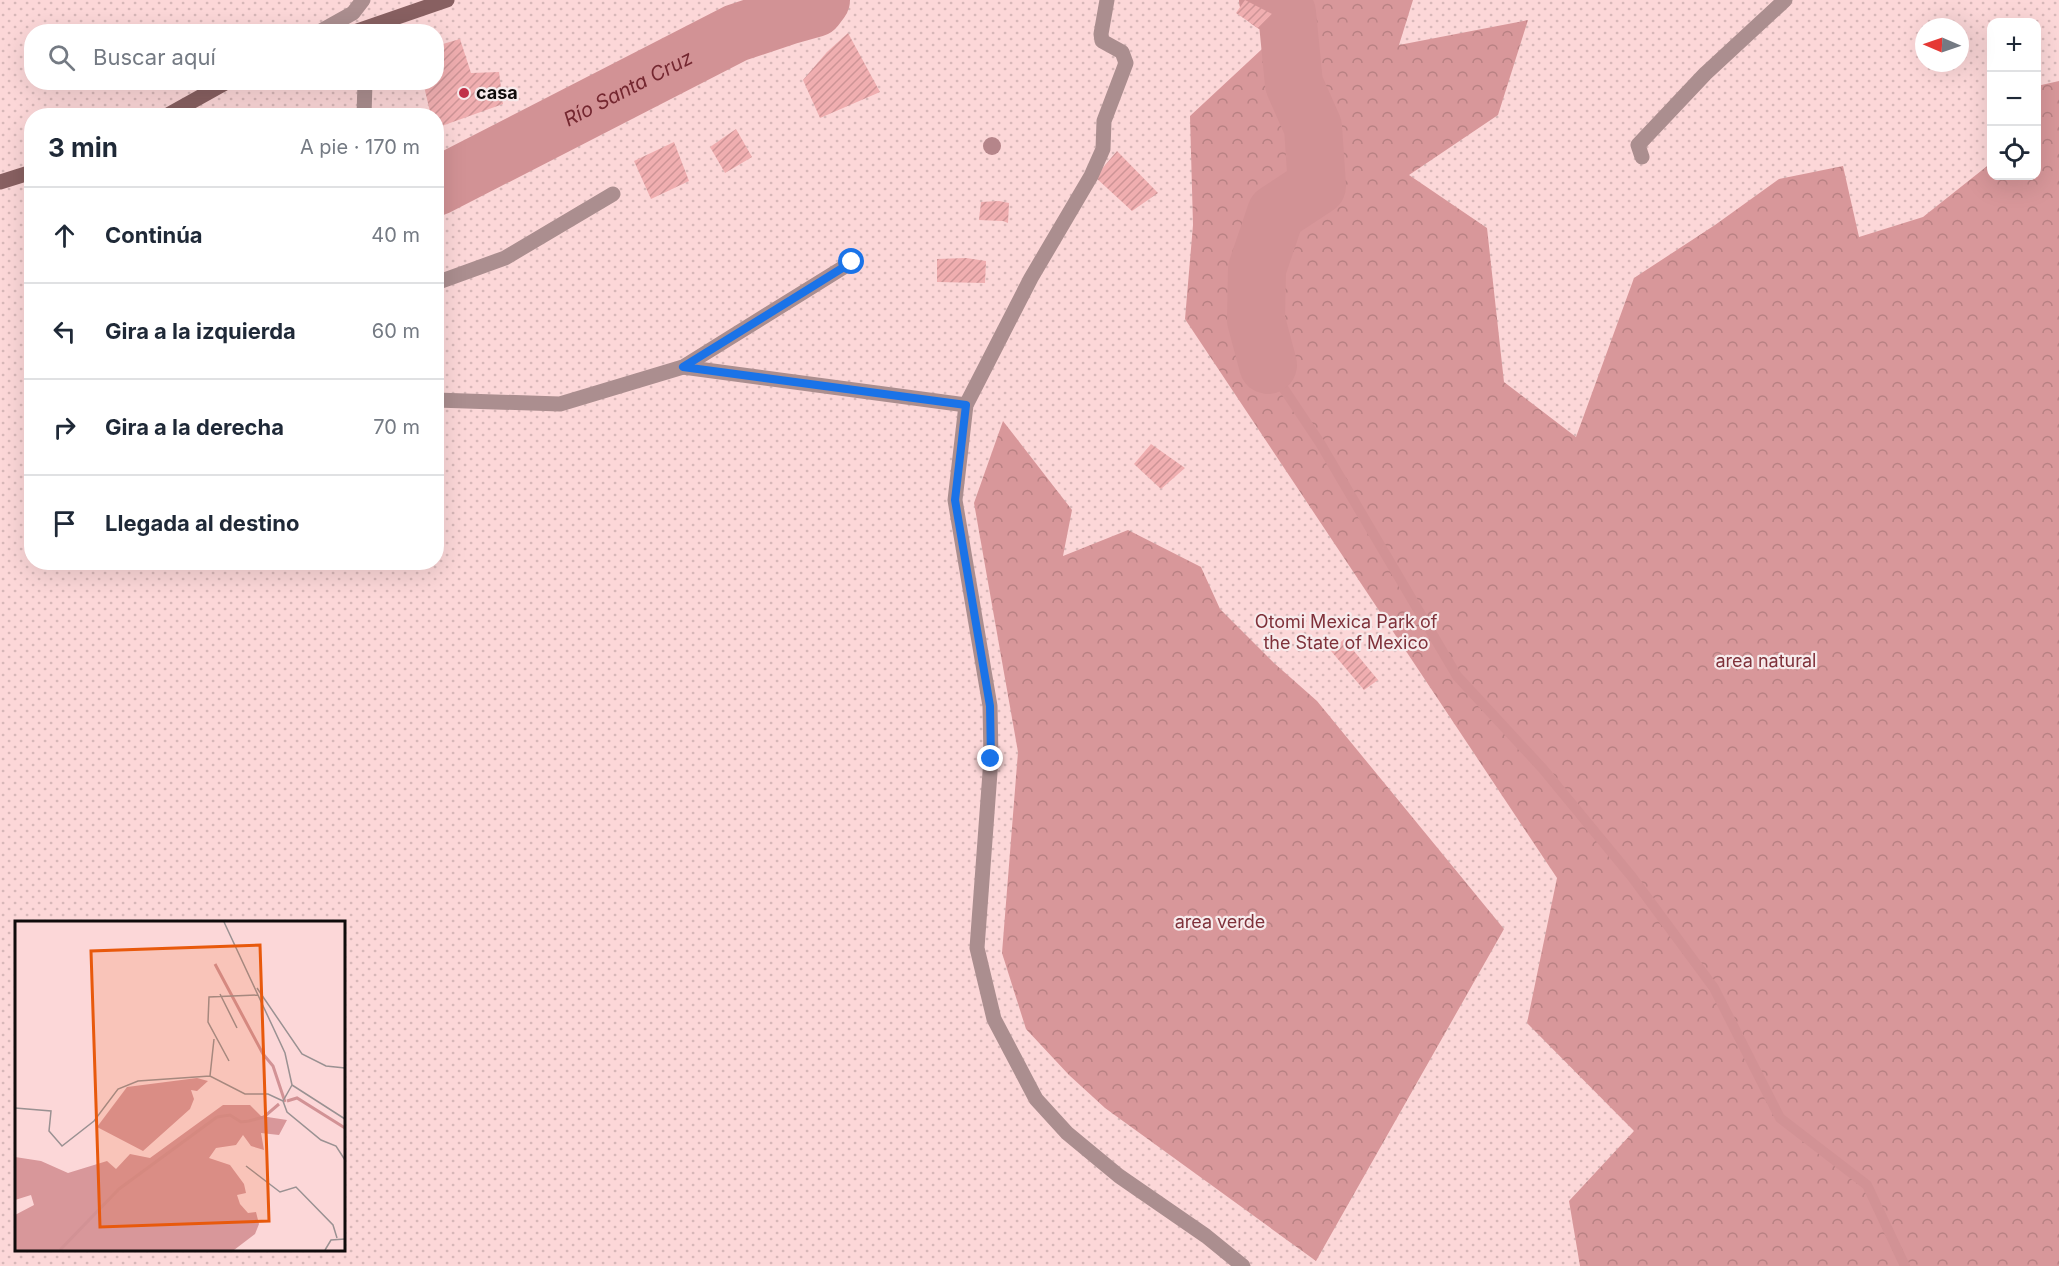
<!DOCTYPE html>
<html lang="es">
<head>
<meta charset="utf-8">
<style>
  body { margin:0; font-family:Inter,sans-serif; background:#f6f6f7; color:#1f2937 }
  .controls { position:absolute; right:18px; top:18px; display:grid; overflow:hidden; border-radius:12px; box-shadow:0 6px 24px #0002 }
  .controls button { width:54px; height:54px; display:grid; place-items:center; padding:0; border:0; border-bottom:2px solid #e0e1e3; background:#fff; color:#1f2937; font:30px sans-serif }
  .compass { position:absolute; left:1915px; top:18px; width:54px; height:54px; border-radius:50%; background:#fff; box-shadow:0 6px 24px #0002; rotate:272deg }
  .stop { position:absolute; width:18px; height:18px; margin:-14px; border:4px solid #1a73e8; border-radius:50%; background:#fff }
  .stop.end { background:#1a73e8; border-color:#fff; box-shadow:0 2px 6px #0008 }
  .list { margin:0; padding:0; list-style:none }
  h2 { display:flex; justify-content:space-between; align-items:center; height:78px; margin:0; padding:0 24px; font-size:26px }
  h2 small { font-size:20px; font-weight:400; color:#747a83 }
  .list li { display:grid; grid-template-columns:39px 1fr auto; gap:18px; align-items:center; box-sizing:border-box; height:96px; padding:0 24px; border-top:2px solid #e0e1e3 }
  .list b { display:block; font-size:22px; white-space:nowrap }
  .list em { font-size:20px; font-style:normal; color:#747a83 }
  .icon { flex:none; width:33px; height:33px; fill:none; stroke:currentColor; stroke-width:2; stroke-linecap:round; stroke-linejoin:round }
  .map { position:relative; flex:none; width:2059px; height:1266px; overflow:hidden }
  .search { position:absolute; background:#fff; box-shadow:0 6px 24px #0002; left:24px; top:24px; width:420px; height:66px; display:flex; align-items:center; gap:15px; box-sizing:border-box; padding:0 21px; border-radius:24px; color:#747a83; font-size:22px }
  .panel { position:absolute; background:#fff; box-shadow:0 6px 24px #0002; left:24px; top:108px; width:420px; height:462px; border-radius:24px }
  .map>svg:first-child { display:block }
  .grass { fill:url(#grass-dots); fill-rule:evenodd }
  .forest { fill:url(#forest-crowns) }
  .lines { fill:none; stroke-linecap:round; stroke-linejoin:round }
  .stream { stroke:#d29295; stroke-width:10 }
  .river { stroke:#d29295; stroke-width:58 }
  .building { fill:url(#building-hatch) }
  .lane { stroke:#ab8e8f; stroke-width:15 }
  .street { stroke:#ab8e8f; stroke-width:15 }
  .secondary { stroke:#886061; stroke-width:15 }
  .tree { fill:#b5858a }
  .route { stroke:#1a73e8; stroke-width:8 }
  .poi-dot { fill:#c13149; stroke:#f7ebec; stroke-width:2 }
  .labels { text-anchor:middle; stroke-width:4.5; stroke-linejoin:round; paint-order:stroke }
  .poi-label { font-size:18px; font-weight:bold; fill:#0f0b0b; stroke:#f7ebec; text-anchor:start }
  .park-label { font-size:18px; fill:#7f313a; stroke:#f7ebec }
  .water-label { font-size:20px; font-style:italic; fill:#742730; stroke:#f7ebec }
  .inset-river { fill:none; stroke:#d29295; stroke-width:3 }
  .inset-road { fill:none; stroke:#9a9192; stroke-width:1.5 }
  .view { fill:#e8590c; fill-opacity:0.15; stroke:#e8590c; stroke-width:3 }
  .inset-edge { fill:none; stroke:#0f0b0b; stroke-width:3 }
</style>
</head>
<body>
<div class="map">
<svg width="2059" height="1266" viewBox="0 0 2059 1266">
  <defs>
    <pattern id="grass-dots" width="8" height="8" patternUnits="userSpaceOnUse" patternTransform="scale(1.5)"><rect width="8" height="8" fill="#fcd7d8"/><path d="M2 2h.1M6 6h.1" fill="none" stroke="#d7b7b8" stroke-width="1.8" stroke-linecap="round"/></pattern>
    <pattern id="forest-crowns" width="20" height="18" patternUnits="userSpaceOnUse" patternTransform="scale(1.5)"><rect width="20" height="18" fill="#d8979a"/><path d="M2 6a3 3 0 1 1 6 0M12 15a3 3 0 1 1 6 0" fill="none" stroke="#b88183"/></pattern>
    <pattern id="building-hatch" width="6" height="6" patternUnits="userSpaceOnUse" patternTransform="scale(1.5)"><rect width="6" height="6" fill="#f0aeb0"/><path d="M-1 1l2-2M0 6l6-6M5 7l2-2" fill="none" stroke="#cd9496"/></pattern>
  </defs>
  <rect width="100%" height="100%" fill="#f7ebec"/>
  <path class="grass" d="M0 0H2059V1266H0ZM1992 22H2036V176H1992ZM1924 27H1960V63H1924ZM32 32H436V82H32ZM32 116H436V562H32ZM16 922H344V1250H16Z"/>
  <g class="forest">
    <polygon points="1282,0 1413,0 1399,45 1528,20 1498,115 1409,175 1487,228 1504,382 1576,437 1634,278 1715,225 1779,179 1843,166 1859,237 1923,217 1991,163 1992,176 2036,176 2037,86 2059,81 2059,1266 1580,1266 1569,1201 1634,1131 1527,1023 1557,878 1185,319 1193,225 1190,116 1275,37"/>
    <polygon points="1003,421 1072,510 1063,556 1128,530 1201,567 1220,609 1274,663 1317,701 1504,929 1316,1261 1105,1108 1069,1075 1026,1029 1002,953 1018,752 974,503"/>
  </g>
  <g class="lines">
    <polyline class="stream" points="1268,365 1320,443 1457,676 1543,769 1632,877 1714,988 1780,1118 1867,1185 1905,1266"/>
    <g class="river">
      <path id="s1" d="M436 187 736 33 790 15 815 8 821 0"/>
      <polyline points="1268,365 1256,320 1257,269 1276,213 1317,186 1313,127 1294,84 1287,13 1268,0"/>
    </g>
  </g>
  <g class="building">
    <polygon points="1245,0 1272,14 1258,28 1236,13"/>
    <polygon points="848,33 880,92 820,118 803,80 827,52"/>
    <polygon points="460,39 471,73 499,72 503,104 436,128 436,116 431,116 423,82 436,82 436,46"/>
    <polygon points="736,129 752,157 725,173 710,147"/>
    <polygon points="674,142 689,181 651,199 634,161"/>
    <polygon points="1117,151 1158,193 1132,211 1095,177"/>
    <polygon points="999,201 1009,203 1008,223 1003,221 979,220 981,202"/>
    <polygon points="966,258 986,261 985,283 937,282 937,259"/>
    <polygon points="1151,444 1185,468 1161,489 1134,464"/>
    <polygon points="1344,639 1378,680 1364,690 1331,651"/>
  </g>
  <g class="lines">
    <g class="lane">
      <polyline points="436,283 505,258 613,194"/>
      <polyline points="683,367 966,405"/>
      <polyline points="436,400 560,404 683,367 852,262"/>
    </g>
    <g class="street">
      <polyline points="1107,0 1101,34 1102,41 1122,52 1126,63 1104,121 1103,149 1091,176 1031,278 966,405 955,500 990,706 991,759 977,948 994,1019 1036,1099 1067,1133 1119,1176 1206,1236 1243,1266"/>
      <polyline points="319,32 353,13 363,0"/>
      <polyline points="364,116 365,82"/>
      <polyline points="1642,157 1638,145 1705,74 1785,0"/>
    </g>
    <g class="secondary">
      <polyline points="354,32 447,0"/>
      <polyline points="166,116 227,82"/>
      <polyline points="0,182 32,172"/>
    </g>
  </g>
  <circle class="tree" cx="992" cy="146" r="9"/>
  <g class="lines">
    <polyline class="route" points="852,262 683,367 966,405 955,500 990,706 991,759"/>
  </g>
  <circle class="poi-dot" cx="464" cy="93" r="6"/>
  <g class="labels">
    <g class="poi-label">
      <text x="476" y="99">casa</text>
    </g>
    <g class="park-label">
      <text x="1346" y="628">Otomi Mexica Park of<tspan x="1346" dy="21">the State of Mexico</tspan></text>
      <text x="1766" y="667">area natural</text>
      <text x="1220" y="928">area verde</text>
    </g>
    <g class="water-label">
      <text dy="7" stroke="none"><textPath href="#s1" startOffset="216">Río Santa Cruz</textPath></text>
    </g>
  </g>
  <g transform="translate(15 921)">
    <rect width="330" height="330" fill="#f7ebec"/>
    <path d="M0 1H330V329H0Z" fill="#fcd7d8"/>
    <path d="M182 157 193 160 182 170 176 169 179 178 175 188 128 230 82 206 112 166ZM208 184H235L246 195 272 199 264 214 246 212 249 229 236 225 228 214 221 224 201 227 194 237 215 244 229 263 231 272 222 274 225 283 233 292 241 291 244 303 240 313 219 329H0V294L19 284 16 274 0 279V236L26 240 53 252 92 240 101 248 115 233 135 237Z" fill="#d8979a"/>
    <path class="inset-river" d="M200 43 248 133 258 145 270 181M272 180 282 177 330 207M202 196 215 194 226 201 234 200 249 196 264 183M45 329 104 268 202 196"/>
    <path class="inset-road" d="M209 1 270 132 277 164M242 67 287 133 311 145 330 147M205 73 222 107M214 140 193 101 194 76 243 74M195 155 199 118M277 164 268 180 272 191 306 219 321 225 330 239M277 164 330 198M0 187 36 190 34 210 47 225 79 200 103 168 123 160 195 155 230 173H253L268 180M231 245 265 271 281 266 318 304 322 317M310 329 316 319 330 318"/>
    <path class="view" d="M245 24 254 300 85 306 76 30Z"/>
    <rect width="330" height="330" class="inset-edge"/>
  </g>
</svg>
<div class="controls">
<button>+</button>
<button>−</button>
<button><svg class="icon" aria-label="locate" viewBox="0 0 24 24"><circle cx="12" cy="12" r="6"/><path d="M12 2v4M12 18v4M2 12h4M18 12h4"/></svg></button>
</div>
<svg class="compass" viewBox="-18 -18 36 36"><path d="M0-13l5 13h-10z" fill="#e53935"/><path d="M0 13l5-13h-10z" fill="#747a83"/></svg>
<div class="stop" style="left:852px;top:262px"></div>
<div class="stop end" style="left:991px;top:759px"></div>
<div class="search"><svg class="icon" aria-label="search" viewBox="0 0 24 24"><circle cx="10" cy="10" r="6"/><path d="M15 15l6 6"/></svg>Buscar aquí</div>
<section class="panel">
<h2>3 min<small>A pie · 170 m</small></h2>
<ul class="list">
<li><svg class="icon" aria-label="ahead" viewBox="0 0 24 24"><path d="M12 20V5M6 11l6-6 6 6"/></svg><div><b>Continúa</b></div><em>40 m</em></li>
<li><svg class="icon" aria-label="left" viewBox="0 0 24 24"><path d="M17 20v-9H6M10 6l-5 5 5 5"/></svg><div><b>Gira a la izquierda</b></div><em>60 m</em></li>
<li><svg class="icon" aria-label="right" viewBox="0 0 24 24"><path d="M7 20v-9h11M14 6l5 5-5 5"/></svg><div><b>Gira a la derecha</b></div><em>70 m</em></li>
<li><svg class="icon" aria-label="arrive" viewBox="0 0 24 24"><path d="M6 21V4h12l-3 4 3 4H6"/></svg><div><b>Llegada al destino</b></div></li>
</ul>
</section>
</div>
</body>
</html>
